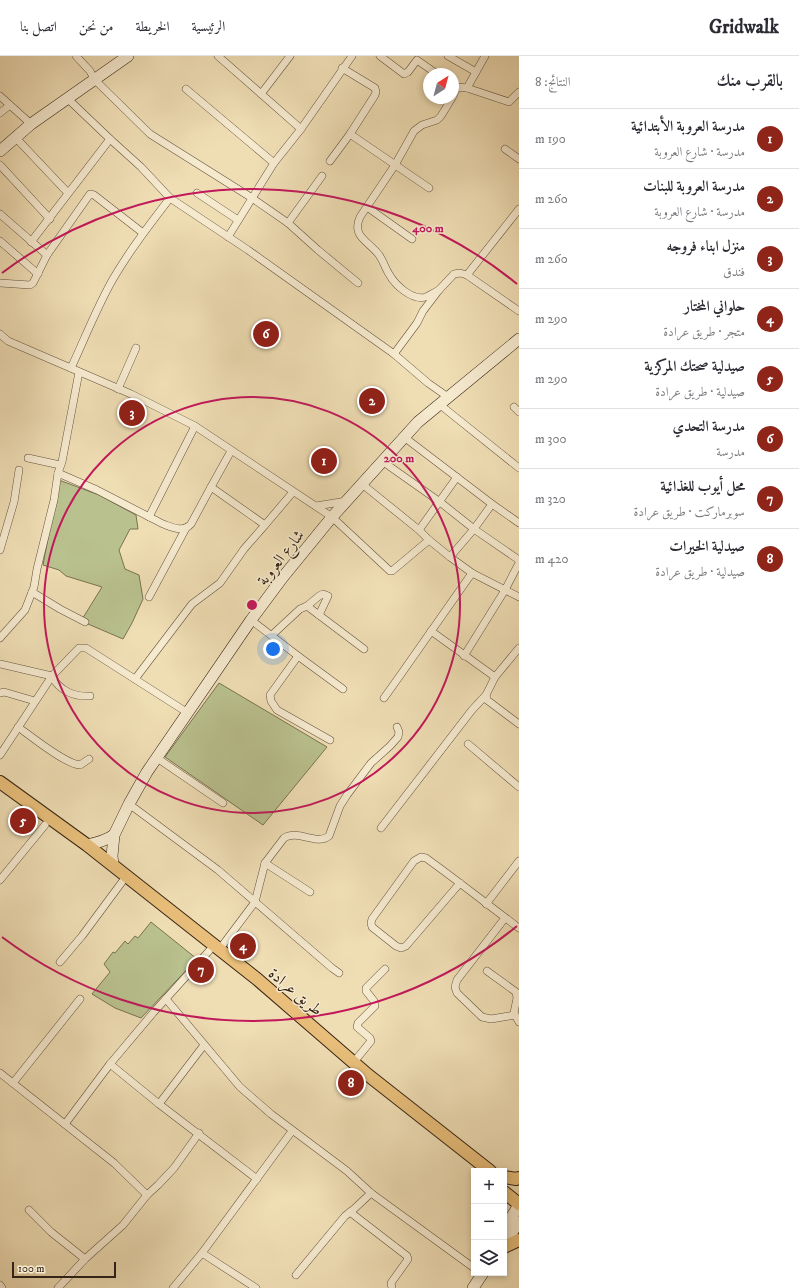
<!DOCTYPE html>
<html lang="ar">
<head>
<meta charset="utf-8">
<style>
  body { margin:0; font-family:"IM FELL DW Pica",Amiri,serif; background:#f2f2f3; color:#2b2b33; direction:rtl }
  .controls { position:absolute; right:12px; bottom:12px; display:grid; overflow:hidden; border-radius:0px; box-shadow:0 2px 6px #0003 }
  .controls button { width:36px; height:36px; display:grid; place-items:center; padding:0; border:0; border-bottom:1px solid #e1e1e2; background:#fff; color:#2b2b33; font:20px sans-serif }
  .compass { position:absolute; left:423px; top:12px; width:36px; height:36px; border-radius:50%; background:#fff; box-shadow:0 2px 6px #0003; rotate:36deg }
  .scale { position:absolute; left:12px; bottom:10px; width:104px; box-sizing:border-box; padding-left:4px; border:2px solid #362516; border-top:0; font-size:11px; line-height:14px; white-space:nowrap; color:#362516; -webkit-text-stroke:3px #f5e9ce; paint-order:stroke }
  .you { position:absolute; left:273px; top:593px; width:14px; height:14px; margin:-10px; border:3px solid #fff; border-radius:50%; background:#1a73e8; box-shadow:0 0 0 6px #1a73e833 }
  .badge { display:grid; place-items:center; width:26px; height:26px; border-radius:50%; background:#8f2418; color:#fff; font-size:13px; font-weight:700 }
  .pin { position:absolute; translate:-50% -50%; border:2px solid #fff; box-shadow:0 1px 4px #0006 }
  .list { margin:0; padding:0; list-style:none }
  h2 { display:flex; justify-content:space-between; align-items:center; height:52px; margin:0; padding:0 16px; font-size:17px }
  h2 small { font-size:13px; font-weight:400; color:#7c7c81 }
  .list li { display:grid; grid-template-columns:26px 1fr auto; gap:12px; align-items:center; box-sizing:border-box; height:60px; padding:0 16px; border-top:1px solid #e1e1e2 }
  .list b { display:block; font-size:15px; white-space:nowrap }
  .list p { margin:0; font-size:13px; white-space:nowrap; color:#7c7c81 }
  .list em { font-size:13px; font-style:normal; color:#7c7c81 }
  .icon { flex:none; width:22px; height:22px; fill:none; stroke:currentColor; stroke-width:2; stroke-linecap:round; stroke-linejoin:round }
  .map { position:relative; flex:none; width:519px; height:1232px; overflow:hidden; direction:ltr }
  header { display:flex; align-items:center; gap:24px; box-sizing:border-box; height:56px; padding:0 20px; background:#fff; border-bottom:1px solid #e1e1e2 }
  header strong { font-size:19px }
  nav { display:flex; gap:22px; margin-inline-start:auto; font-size:14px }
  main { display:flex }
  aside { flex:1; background:#fff }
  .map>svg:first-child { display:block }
  .green { fill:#b9c18e; stroke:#787352 }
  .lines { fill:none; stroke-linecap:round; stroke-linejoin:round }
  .street-casing { stroke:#64533e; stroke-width:8 }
  .secondary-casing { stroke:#362516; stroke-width:12 }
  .primary-casing { stroke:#362516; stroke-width:14 }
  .street { stroke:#f5e9ce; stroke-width:7 }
  .secondary { stroke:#f5e9ce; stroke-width:11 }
  .primary { stroke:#e8be7a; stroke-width:12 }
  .ring { fill:none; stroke:#c2185b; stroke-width:2 }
  .labels { text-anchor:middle; stroke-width:3; stroke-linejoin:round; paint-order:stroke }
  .street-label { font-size:16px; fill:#362516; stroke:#f5e9ce }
  .centre { fill:#c2185b; stroke:#f5e9ce; stroke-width:2 }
  .ring-label { font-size:12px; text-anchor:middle; font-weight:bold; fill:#c2185b; stroke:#f5e9ce; stroke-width:3; stroke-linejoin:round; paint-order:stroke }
</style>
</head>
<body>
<header>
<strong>Gridwalk</strong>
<nav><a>الرئيسية</a><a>الخريطة</a><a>من نحن</a><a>اتصل بنا</a></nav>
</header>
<main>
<aside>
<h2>بالقرب منك<small>النتائج: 8</small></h2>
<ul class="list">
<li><span class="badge">1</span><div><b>مدرسة العروبة الأبتدائية</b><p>مدرسة · شارع العروبة</p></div><em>190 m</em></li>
<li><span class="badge">2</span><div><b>مدرسة العروبة للبنات</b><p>مدرسة · شارع العروبة</p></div><em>260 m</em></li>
<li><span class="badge">3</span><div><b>منزل ابناء فروجه</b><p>فندق</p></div><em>260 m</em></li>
<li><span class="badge">4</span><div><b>حلواني المختار</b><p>متجر · طريق عرادة</p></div><em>290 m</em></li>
<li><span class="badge">5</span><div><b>صيدلية صحتك المركزية</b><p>صيدلية · طريق عرادة</p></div><em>290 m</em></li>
<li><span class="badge">6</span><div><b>مدرسة التحدي</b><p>مدرسة</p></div><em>300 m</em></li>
<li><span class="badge">7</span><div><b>محل أيوب للغذائية</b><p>سوبرماركت · طريق عرادة</p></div><em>320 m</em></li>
<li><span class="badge">8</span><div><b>صيدلية الخيرات</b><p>صيدلية · طريق عرادة</p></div><em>420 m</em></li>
</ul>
</aside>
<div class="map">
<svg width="519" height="1232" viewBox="0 0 519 1232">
  <rect width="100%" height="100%" fill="#efddb4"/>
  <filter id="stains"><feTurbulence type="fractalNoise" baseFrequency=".005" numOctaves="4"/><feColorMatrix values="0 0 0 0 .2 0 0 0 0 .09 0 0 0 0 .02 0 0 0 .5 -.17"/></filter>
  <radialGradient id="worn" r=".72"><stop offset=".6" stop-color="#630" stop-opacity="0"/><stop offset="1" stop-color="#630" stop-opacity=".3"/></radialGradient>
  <g class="green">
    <polygon points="59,424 99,439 136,459 138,473 130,473 119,494 125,513 139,519 143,543 132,567 123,583 81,565 102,531 66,520 59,514 43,509"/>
    <polygon points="219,627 327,691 263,769 165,701"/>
    <polygon points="151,866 197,903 141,962 115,952 92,938 110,916 104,908 113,896 115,897 125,885 128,888 135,880 138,882"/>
  </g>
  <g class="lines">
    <defs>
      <g id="street">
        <polyline points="76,0 90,15 94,23 150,78 252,142 288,167 318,194 358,227"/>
        <polyline points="218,0 301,73"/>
        <polyline points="380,0 404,18 408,16 417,4 437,18"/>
        <polyline points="448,0 476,16"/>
        <polyline points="467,32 509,46 519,36"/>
        <polyline points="186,33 274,107"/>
        <polyline points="261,38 290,0"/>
        <polyline points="0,40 31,68"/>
        <polyline points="453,40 457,31 467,32 485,0"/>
        <polyline points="68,43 110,83 141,111 170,142 248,194 394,298 428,327 448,341"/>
        <polyline points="0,57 10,49"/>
        <polyline points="350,78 429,132"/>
        <polyline points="15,81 68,137"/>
        <polyline points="505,93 519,103"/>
        <polyline points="330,105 350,78 375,39 376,36 375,32 342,12"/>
        <polyline points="0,109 50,163"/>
        <polyline points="197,137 238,164"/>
        <polyline points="367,151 412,183"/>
        <polyline points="0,158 47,199"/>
        <polyline points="288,167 322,120"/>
        <polyline points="228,181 274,107 301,73 352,0"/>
        <polyline points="0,185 38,218"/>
        <polyline points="31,186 110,83"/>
        <polyline points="467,219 519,153"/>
        <polyline points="0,227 30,229 33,227 47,199 90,138 94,139 143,177"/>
        <path d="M439 234C435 236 430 239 426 241 412 245 395 229 389 218 385 212 383 204 379 199 369 185 351 181 360 161L395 109 414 75 422 69 437 64 441 60 452 42"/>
        <polyline points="0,278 8,285 131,338 195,370 332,461 390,515 392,515 429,484"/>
        <polyline points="394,298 417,267 423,255 439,234 454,218 460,217 467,219 519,255"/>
        <path d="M71 312C85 282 97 251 113 223 130 194 150 168 170 142"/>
        <polyline points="118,333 136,292"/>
        <polyline points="439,348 519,412"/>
        <polyline points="514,351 519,356"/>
        <polyline points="404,381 492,448 519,467"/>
        <polyline points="28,402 60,409"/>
        <polyline points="382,405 440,446 474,473 519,504"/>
        <path d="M58 417 97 434 163 468C172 471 183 477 191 468L211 431"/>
        <polyline points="362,428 419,474 429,484 450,501 472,517 519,541"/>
        <polyline points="316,450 347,445"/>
        <polyline points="149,461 195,370"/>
        <polyline points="265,469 293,436"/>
        <polyline points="419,474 457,421"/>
        <polyline points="0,494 14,446 19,414"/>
        <polyline points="450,501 474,473 492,448"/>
        <polyline points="32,536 60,553 85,566"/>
        <polyline points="149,541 186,472"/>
        <polyline points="307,550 319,540 323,538 328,540 319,559"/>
        <polyline points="251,564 298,600 343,633"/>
        <polyline points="431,575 495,621"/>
        <polyline points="272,579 300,553 307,550 364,593"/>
        <polyline points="0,582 25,554 34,531 37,513 54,444 58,417 62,406 79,316"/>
        <polyline points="519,592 495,621 486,639 487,644 519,668"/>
        <polyline points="298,600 270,639 271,645 277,654 330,684"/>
        <polyline points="464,600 505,534 519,507"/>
        <path d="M0 608 52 620C59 635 75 641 90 640"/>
        <polyline points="135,623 192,548 220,527 244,493 265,469 211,431 231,395"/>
        <polyline points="0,637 4,636 35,645"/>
        <polyline points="384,642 399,621 472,517"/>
        <path d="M18 671C32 681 65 708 80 709L89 703"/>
        <polyline points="468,688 519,731"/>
        <polyline points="0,699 52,620 79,592 86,592 188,657"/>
        <polyline points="157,702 223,747"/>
        <polyline points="129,748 218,814 332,912 339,917"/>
        <polyline points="381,772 472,654 486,639"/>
        <polyline points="265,807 310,836"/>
        <polyline points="0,824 45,769"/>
        <path d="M460 827 406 890 401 892 396 890 372 871 371 867 372 863 414 805 421 801 426 802C458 825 488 849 519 872"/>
        <polyline points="486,848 519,805"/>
        <polyline points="505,862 457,924 455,931 457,937 482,961 491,963 515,959"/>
        <path d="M219 894 255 846 265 807 284 782C298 773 317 790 329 780L340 750 347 739 371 707 390 690 398 681 399 676 397 671"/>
        <polyline points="60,906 82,880 122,826"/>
        <polyline points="487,915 516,936 517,942 514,957 519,966"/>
        <polyline points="166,943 240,1031 271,1058 347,1115 371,1137 474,1212"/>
        <polyline points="354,1006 371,985 370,982 357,971 358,967 375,950 374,945 366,935 366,932 385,913"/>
        <polyline points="110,1008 159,1048 257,1123"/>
        <polyline points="0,1017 114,1107 147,1139"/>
        <polyline points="13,1027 80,943"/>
        <polyline points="159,1048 204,989"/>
        <polyline points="65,1068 110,1008 153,957 209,895"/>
        <polyline points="29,1154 51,1176 85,1203"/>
        <polyline points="350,1156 407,1200 408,1203 406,1206 391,1227 392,1232"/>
        <polyline points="202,1197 256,1232"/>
        <polyline points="296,1219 345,1160 354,1153 371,1137"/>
        <polyline points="0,1229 2,1232"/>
        <polyline points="58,1232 85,1203 123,1169 147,1139 158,1129 174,1112 199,1077"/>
        <polyline points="173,1232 202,1197 292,1075"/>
      </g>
      <g id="secondary">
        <polyline points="0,95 31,68 128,0"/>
        <path d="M87 789C97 787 105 785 114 779"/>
        <polyline points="113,809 112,800 114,779 129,748 147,716 251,564 283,521 332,461 418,366 519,283"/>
        <polyline points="504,1173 519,1149"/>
        <polyline points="504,1188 519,1166"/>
        <polyline points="473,1232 483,1217"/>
      </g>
      <g id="primary">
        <polyline points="0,726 87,789 257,923 368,1019 490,1115"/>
        <polyline points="504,1121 516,1123 519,1122"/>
        <polyline points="504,1136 519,1148"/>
        <polyline points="504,1191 519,1184"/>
      </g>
    </defs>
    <use href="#street" class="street-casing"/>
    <use href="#secondary" class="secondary-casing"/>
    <use href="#primary" class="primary-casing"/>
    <use href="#street" class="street"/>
    <use href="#secondary" class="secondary"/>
    <use href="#primary" class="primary"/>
  </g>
  <g class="ring">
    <circle cx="252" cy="549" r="208"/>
    <path d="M517 870A416 416 0 0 1 2 881M2 217A416 416 0 0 1 517 228"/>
  </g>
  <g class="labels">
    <g class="street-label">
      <text transform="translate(280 501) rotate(-52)" y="6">شارع العروبة</text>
      <text transform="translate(296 935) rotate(40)" y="6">طريق عرادة</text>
    </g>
  </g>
  <circle cx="252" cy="549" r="6" class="centre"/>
  <g class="ring-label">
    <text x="428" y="176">400 m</text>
    <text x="399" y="406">200 m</text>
  </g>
  <rect width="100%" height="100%" filter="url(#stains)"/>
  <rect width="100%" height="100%" fill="url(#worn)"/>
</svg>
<div class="controls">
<button>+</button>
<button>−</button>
<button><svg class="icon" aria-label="layers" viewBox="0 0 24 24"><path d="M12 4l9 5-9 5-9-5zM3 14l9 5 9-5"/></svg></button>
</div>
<svg class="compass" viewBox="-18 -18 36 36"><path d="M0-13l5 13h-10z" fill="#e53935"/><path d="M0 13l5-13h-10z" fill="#7c7c81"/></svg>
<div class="scale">100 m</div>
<div class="you"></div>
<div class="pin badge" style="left:324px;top:405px">1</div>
<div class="pin badge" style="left:372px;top:345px">2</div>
<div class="pin badge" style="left:132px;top:357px">3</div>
<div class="pin badge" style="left:243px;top:890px">4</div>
<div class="pin badge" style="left:23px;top:765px">5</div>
<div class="pin badge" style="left:266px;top:278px">6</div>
<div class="pin badge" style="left:201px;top:914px">7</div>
<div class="pin badge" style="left:351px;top:1027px">8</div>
</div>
</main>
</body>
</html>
